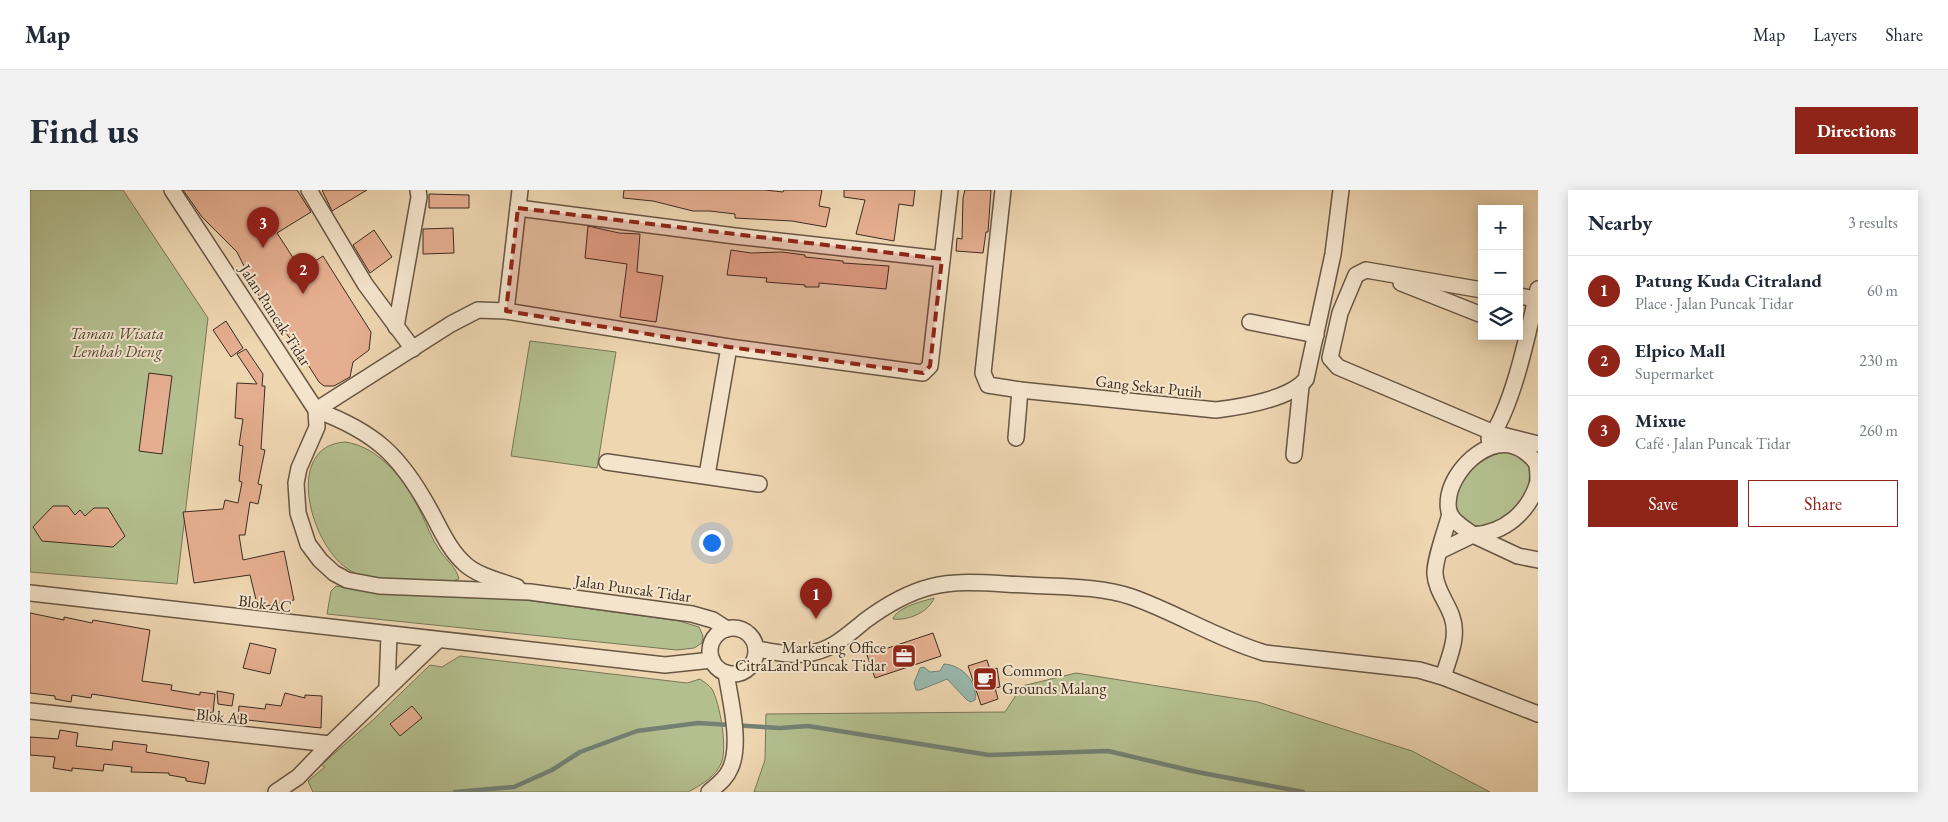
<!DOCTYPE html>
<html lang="en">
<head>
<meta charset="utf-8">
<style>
  body { margin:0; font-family:"EB Garamond",serif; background:#f2f2f3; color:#1f2937 }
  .controls { position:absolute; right:15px; top:15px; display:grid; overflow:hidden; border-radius:0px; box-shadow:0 2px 12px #0003 }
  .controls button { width:45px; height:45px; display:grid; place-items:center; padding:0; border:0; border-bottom:1px solid #e0e1e3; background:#fff; color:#1f2937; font:25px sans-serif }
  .you { position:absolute; left:681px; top:352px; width:18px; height:18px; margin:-12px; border:4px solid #fff; border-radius:50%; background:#1a73e8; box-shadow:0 0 0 8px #1a73e833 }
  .badge { display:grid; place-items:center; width:32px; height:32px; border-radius:50%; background:#8f2418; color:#fff; font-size:16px; font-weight:700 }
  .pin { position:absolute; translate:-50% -41px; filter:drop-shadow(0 1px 2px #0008) }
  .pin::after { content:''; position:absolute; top:26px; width:18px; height:15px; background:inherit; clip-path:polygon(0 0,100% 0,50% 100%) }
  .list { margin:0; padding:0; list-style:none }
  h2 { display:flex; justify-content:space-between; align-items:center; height:65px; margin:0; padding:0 20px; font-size:21px }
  h2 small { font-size:16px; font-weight:400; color:#747a83 }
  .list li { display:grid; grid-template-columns:32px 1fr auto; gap:15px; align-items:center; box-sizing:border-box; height:70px; padding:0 20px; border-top:1px solid #e0e1e3 }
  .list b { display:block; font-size:19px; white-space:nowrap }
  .list p { margin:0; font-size:16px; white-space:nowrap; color:#747a83 }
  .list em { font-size:16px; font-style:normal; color:#747a83 }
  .actions { display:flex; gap:10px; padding:15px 20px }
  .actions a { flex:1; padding:11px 0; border:1px solid #8f2418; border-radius:0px; text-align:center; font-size:18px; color:#8f2418 }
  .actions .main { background:#8f2418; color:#fff }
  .icon { flex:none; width:28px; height:28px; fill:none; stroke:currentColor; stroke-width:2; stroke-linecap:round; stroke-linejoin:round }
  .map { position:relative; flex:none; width:1508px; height:602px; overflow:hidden; border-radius:0px }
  header { display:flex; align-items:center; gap:30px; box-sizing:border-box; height:70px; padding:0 25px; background:#fff; border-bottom:1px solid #e0e1e3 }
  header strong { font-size:24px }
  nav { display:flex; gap:28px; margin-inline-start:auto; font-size:18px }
  .intro { display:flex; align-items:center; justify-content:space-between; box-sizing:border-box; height:120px; padding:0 30px }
  h1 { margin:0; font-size:35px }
  .button { padding:12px 22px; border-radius:0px; background:#8f2418; color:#fff; font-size:18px; font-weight:700 }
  main { display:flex; gap:30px; padding:0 30px }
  aside { flex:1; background:#fff; border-radius:0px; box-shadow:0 2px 12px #0003 }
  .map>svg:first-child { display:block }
  .green { fill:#b4bf8f; stroke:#787658 }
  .water { fill:#99b9ae; stroke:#738175 }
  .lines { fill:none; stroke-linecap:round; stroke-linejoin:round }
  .stream { stroke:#738175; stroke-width:4.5 }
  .building { fill:#e5ae90; stroke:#3b2c20 }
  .street-casing { stroke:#685644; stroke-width:18 }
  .street { stroke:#f4e4cc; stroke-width:15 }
  .marked { fill:#8f2418; fill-opacity:0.2; stroke:#8f2418; stroke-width:4; stroke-dasharray:10 6; stroke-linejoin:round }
  .labels { text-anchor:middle; stroke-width:4; stroke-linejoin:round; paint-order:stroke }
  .street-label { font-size:16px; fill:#3b2c20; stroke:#f4e4cc }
  .park-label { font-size:16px; font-style:italic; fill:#534936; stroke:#f4e4cc }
  .poi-label { font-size:16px; fill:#3b2c20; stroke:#f4e4cc; text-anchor:end }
</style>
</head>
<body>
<header>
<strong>Map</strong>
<nav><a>Map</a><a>Layers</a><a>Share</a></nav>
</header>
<div class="intro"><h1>Find us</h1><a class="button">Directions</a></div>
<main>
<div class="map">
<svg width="1508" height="602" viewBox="0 0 1508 602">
  <rect width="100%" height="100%" fill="#eed6b1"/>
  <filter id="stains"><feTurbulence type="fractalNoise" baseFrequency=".004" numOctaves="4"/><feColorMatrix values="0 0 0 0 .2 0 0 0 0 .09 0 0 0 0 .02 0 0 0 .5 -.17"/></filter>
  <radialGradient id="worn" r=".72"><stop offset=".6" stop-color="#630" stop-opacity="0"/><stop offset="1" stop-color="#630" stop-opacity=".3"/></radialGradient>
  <g class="green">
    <polygon points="0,0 93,0 178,128 147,394 0,382"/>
    <polygon points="500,151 586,162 567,278 481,266"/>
    <path d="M315 252C351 257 376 292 391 323 397 335 402 350 410 361 416 370 427 378 429 389L419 392C389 391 348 396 321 381 281 359 252 256 315 252Z"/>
    <path d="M1478 261 1498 272C1507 307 1475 342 1439 335 1403 306 1446 266 1478 261Z"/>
    <polygon points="306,396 344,403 495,410 649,431 669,437 673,446 672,453 664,458 647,460 297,424 301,401"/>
    <path d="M904 408C899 422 878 431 863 429 867 417 893 411 904 408Z"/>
    <path d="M430 466 657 493 670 489C674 492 679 495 682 499 690 514 697 555 692 571 687 586 671 595 658 602H283L278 591 295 577 291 575 343 530 400 475 412 477Z"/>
    <polygon points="1046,483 1228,512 1382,561 1460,602 724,602 735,570 736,524 975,522 992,496"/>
  </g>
  <path class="water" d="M914 474C932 475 948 492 945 510L941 512 937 510 917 489 890 500H886L884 493 890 478 894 477 900 482 910 481Z"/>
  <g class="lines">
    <polyline class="stream" points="425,602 484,597 522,580 550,562 607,541 668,533 750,538 778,536 959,565 1078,561 1167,582 1273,602"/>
  </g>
  <g class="building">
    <polygon points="153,0 267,0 281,22 247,43 271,80 293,66 341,142 339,160 323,172 320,187 304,196 294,196 289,192 266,156 232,112 207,62 172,27"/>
    <polygon points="292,0 337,0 302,21"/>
    <polygon points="594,0 735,0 753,2 754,0 792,0 789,16 800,18 796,37 762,31 705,28 705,24 680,21 663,21 623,11 593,8"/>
    <polygon points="814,0 885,0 883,16 869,14 864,51 826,44 835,10 814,7"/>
    <polygon points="935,0 961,0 958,42 956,42 953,63 926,61 927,48 932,49 933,8"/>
    <polygon points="399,4 439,5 439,18 399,18"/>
    <polygon points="558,36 589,43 610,44 607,82 633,86 626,132 590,127 597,74 555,68"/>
    <polygon points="423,38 424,63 393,64 393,39"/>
    <polygon points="344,40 362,67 340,83 323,55"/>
    <polygon points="701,60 721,63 752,62 775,65 775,67 813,71 813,73 859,76 856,99 789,93 789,97 775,97 775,95 736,92 737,88 697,85"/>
    <polygon points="196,131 213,158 201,167 183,140"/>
    <polygon points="216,159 233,184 232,196 235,196 231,259 235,260 228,294 232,295 228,314 220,312 215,345 209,345 213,370 254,361 264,410 228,418 220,385 164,393 153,322 193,319 195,310 208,313 212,292 209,291 213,256 209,255 213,229 205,228 207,193 227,194 207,164"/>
    <polygon points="119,183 142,186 132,264 109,261"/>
    <polygon points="23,316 38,316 45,325 50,320 55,326 64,318 78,318 95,346 83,357 12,351 3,337"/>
    <polygon points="0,423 34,430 34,427 62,433 63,430 120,440 112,491 142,495 141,500 170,505 170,502 185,504 183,523 62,504 61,508 42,505 41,512 25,509 25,506 0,503"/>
    <polygon points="903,443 911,466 845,488 837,465"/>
    <polygon points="220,453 246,459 240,484 213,478"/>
    <polygon points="957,470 960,480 967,478 970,497 965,498 968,509 951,515 938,476"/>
    <polygon points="187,501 204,504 202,516 188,514"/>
    <polygon points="255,503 275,508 275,505 292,506 291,538 208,529 209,516 235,519 236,514 251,516"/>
    <polygon points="382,516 392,528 370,546 360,534"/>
    <polygon points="30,540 48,543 46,556 82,560 83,551 117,555 116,562 179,572 175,594 156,591 156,588 139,585 139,583 101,582 102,577 74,574 73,581 42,578 42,581 23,578 25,567 0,565 0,547 28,549"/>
  </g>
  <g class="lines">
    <defs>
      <g id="street">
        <polyline points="142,0 286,220 287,237 269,278 266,293 268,323 278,354 290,370 304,383 317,390 349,396 500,402 662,424 683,430 697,439"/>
        <polyline points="279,0 335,94 383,159"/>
        <path d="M973 0 953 183 958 195 990 200 1186 220C1210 217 1261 209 1276 189L1303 64 1311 0"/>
        <polyline points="488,18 705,46 912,69"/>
        <polyline points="1371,93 1452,125"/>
        <polyline points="1452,100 1336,80 1326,85 1310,123 1300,168 1308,177 1464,243 1508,254"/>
        <polyline points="1489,106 1506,109"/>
        <polyline points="476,121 699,157 893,183 900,176 920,0"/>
        <polyline points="1220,132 1286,145"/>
        <polyline points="366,137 389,7 388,0"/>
        <polyline points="286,220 421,134 448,120 476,121 490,0"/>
        <path d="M286 220C345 242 370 265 400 320 410 338 419 360 435 374 448 386 471 391 487 397"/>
        <polyline points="986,248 990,200"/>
        <path d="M1459 249C1483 218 1499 139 1508 99"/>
        <polyline points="1264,265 1271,196"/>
        <polyline points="577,272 729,294"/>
        <polyline points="677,285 699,157"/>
        <path d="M1508 291C1508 286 1508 280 1507 275 1505 270 1498 264 1494 261 1463 240 1425 276 1419 305 1418 311 1417 318 1420 324 1424 333 1436 339 1443 345 1475 343 1499 322 1508 292"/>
        <polyline points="1410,361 1443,345 1488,366 1508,370"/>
        <polyline points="0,403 635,475 682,470"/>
        <circle cx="703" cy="461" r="23"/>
        <path d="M726 459C742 461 759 466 775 464 802 461 816 446 836 430 855 416 877 403 900 397 930 389 966 394 997 395 1031 397 1070 396 1102 407 1147 423 1188 449 1235 463L1389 480 1413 487 1508 524"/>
        <path d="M1413 487C1419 467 1429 447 1422 427 1417 412 1406 400 1405 384 1404 371 1416 339 1420 324"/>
        <polyline points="357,497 359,445"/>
        <polyline points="0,521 300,554 408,450"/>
        <polyline points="246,602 268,587 300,554"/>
        <path d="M679 602C687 595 696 589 700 579 712 555 700 509 696 483"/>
      </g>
    </defs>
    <use href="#street" class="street-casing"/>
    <use href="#street" class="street"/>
  </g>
  <path class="marked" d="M488 18 912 69 900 176 893 183 699 157 476 121Z"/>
  <defs>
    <symbol id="office-square" viewBox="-11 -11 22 22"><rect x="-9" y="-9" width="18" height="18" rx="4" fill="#8f2418" stroke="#f4e4cc"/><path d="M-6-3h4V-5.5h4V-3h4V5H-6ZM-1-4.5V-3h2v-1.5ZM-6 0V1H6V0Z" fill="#fff"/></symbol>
    <symbol id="cafe-square" viewBox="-11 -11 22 22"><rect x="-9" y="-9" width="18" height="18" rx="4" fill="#8f2418" stroke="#f4e4cc"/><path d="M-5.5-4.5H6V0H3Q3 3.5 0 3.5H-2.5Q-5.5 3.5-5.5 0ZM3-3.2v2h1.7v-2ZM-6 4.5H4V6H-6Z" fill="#fff"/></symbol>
  </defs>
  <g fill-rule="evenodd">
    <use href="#office-square" x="860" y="452" width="28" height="28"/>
    <use href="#cafe-square" x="941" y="475" width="28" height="28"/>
  </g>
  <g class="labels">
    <g class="street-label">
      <text transform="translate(246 125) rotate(57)" y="6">Jalan Puncak Tidar</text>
      <text transform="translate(1119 196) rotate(6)" y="6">Gang Sekar Putih</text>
      <text transform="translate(603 398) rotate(8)" y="6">Jalan Puncak Tidar</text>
      <text transform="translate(235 413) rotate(7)" y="6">Blok AC</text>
      <text transform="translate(192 526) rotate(6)" y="6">Blok AB</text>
    </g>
    <g class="park-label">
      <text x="87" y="149">Taman Wisata<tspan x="87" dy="18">Lembah Dieng</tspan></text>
    </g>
    <g class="poi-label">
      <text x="856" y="463">Marketing Office<tspan x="856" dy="18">CitraLand Puncak Tidar</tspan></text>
      <text x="972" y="486" text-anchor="start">Common<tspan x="972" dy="18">Grounds Malang</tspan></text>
    </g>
  </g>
  <rect width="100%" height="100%" filter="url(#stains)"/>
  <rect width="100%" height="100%" fill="url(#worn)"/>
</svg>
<div class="controls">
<button>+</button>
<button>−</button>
<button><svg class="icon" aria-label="layers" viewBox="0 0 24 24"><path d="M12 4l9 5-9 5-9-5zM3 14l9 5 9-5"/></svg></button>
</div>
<div class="you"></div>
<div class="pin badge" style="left:786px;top:429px">1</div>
<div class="pin badge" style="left:273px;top:104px">2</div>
<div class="pin badge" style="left:233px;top:58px">3</div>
</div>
<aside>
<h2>Nearby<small>3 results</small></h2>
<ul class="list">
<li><span class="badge">1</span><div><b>Patung Kuda Citraland</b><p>Place · Jalan Puncak Tidar</p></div><em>60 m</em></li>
<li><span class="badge">2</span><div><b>Elpico Mall</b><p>Supermarket</p></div><em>230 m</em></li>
<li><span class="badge">3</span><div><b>Mixue</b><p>Café · Jalan Puncak Tidar</p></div><em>260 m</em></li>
</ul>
<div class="actions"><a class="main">Save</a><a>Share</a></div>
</aside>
</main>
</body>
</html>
